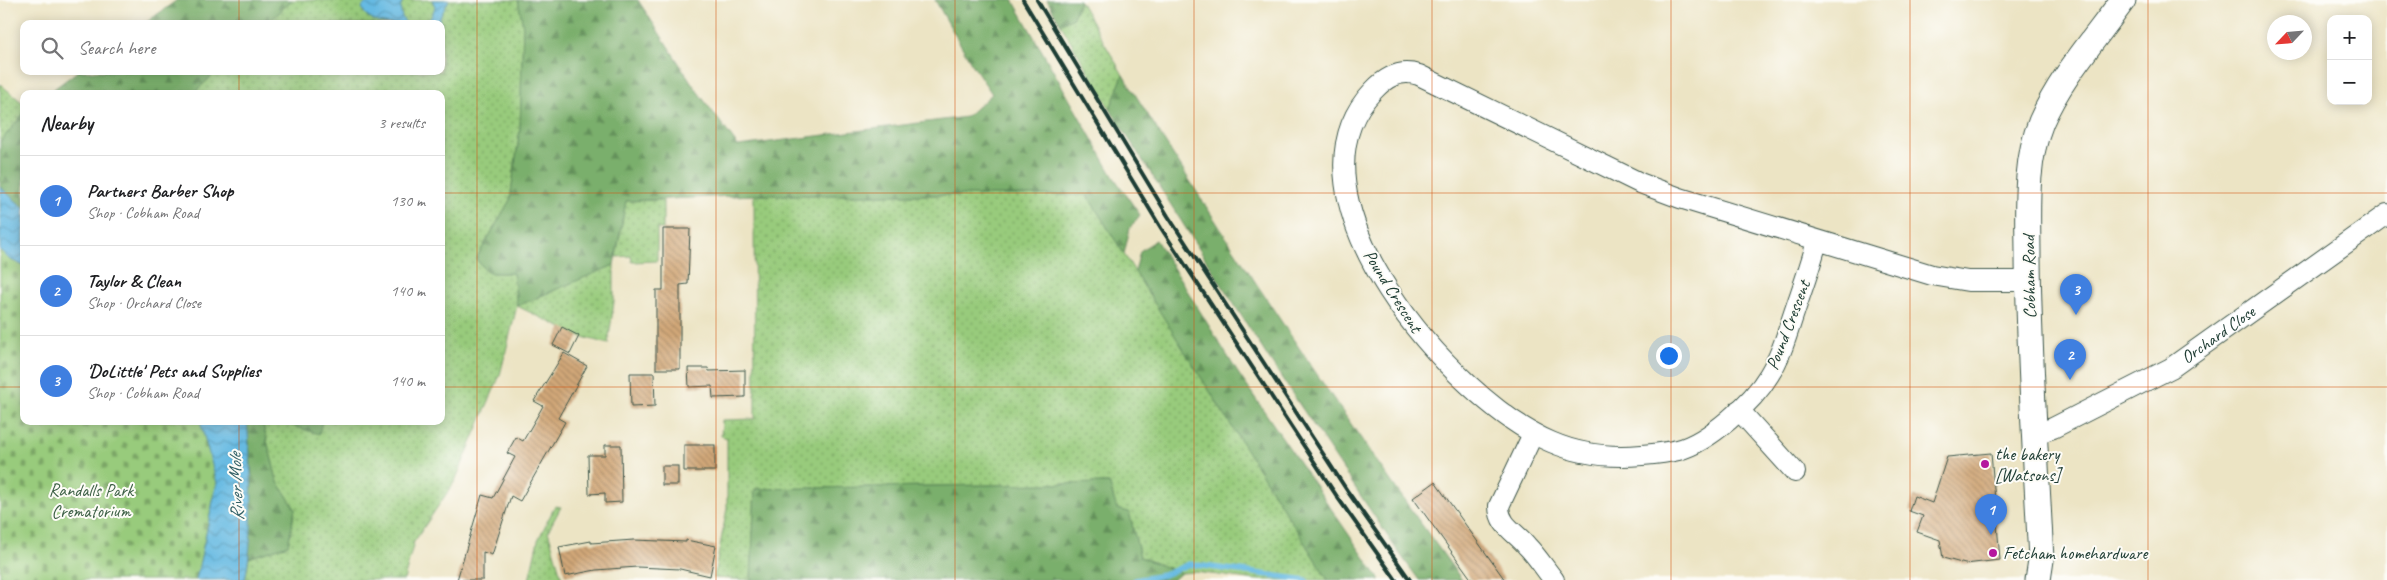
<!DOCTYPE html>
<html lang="en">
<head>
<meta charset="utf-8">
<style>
  body { margin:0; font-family:Caveat,sans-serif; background:#f2f2f2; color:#202124 }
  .controls { position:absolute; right:15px; top:15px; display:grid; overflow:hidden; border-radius:10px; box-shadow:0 2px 12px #0003 }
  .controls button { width:45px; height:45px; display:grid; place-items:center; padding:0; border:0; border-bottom:1px solid #e0e0e0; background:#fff; color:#202124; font:25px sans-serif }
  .compass { position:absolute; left:2267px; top:15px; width:45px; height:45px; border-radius:50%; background:#fff; box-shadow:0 2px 12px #0003; rotate:244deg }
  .you { position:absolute; left:1668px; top:355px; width:18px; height:18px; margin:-12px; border:4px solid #fff; border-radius:50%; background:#1a73e8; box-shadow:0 0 0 8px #1a73e833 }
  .badge { display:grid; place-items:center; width:32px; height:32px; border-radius:50%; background:#b5179e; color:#fff; font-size:16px; font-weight:700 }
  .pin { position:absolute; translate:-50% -41px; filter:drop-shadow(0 1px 2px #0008) }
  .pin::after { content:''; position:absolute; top:26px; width:18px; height:15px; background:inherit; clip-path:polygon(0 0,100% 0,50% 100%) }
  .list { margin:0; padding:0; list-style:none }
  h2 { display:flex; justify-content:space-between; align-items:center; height:65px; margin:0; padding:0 20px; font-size:21px }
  h2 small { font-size:16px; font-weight:400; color:#757577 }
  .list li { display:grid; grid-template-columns:32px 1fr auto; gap:15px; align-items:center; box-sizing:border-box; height:90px; padding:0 20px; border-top:1px solid #e0e0e0 }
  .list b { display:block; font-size:19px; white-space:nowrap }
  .list p { margin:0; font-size:16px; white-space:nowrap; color:#757577 }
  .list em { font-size:16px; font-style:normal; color:#757577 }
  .icon { flex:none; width:28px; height:28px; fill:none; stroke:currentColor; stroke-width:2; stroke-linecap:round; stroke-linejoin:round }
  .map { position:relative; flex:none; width:2387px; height:580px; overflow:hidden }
  .search { position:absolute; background:#fff; box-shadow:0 2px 12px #0003; left:20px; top:20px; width:425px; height:55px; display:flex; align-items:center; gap:12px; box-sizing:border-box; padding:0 18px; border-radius:10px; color:#757577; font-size:19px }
  .panel { position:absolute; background:#fff; box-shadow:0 2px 12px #0003; left:20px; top:90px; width:425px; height:335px; border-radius:10px }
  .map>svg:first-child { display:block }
  .grass { fill:url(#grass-dots); stroke:#5c8458 }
  .forest { fill:url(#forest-firs); stroke:#4c7650 }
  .cemetery { fill:url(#cemetery-stones); stroke:#5c8458 }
  .water { fill:url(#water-waves); stroke:#427c8b }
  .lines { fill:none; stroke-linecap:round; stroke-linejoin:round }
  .stream { stroke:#66bae2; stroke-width:5.5 }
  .building { fill:url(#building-back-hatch) }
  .minor-casing { stroke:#3e564a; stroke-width:22 }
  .tertiary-casing { stroke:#3e564a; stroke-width:27 }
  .minor { stroke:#fff; stroke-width:20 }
  .tertiary { stroke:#fff; stroke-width:25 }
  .rail { stroke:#1f3d34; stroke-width:4 }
  .grid { fill:none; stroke:#d45610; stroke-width:1; stroke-opacity:0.55 }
  .poi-dot { fill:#b5179e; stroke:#fdfcf7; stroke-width:2 }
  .labels { text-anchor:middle; stroke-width:4; stroke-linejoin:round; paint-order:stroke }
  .street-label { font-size:18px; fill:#1f3d34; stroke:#fdfcf7 }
  .poi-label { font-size:18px; fill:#1f3d34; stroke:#fdfcf7; text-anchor:start }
  .park-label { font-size:18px; fill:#3d6046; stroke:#fdfcf7 }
  .water-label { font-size:19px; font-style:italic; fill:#346268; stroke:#fdfcf7 }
</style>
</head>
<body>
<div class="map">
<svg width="2387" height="580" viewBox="0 0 2387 580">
  <defs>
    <pattern id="grass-dots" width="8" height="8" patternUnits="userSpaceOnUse" patternTransform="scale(1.25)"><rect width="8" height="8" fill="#98cb7c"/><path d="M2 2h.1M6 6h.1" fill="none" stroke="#7ba666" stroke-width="1.8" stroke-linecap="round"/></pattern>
    <pattern id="forest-firs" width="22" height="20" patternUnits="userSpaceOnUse" patternTransform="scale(1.25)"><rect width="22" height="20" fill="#7aaf6c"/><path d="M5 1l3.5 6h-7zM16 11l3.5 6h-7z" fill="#63905a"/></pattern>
    <pattern id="cemetery-stones" width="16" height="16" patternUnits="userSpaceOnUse" patternTransform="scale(1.25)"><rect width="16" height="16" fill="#98cb7c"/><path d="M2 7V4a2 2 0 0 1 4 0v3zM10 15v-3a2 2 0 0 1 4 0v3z" fill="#7ba666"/></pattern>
    <pattern id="water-waves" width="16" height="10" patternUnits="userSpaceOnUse" patternTransform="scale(1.25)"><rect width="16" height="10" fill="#66bae2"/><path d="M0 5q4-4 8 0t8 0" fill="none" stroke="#5398b8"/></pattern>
    <pattern id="building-back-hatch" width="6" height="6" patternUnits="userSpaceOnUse" patternTransform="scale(1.25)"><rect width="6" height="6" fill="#d1a778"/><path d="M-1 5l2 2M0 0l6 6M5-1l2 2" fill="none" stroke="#a98963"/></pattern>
  </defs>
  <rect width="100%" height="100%" fill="#fdfcf7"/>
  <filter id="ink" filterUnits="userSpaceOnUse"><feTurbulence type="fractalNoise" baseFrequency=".02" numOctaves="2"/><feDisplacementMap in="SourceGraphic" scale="10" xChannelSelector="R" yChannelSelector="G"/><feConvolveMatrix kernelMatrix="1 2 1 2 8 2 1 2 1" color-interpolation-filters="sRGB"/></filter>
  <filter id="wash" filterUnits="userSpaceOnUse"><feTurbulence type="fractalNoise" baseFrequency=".0096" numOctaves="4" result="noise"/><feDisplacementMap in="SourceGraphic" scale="20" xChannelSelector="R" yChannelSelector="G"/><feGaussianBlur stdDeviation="1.12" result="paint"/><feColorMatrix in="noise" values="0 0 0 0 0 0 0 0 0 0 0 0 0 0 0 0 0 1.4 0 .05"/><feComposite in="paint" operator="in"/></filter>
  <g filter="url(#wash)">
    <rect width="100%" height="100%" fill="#ece4c4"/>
    <g class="grass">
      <polygon points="292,0 518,0 523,25 520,129 510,200 476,259 488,273 513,273 517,306 614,265 614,302 608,344 579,336 517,306 500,375 455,481 414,542 404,580 245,580 249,558 288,545 295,509 277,480 262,421 441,421 441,94 197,94 197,90 217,71 441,71 441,24 267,24"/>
      <polygon points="1080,1 1123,75 1110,109 1060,23 1072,19"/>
      <polygon points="0,84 24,104 24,113 0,142"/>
      <polygon points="754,195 1087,195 1328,580 1257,580 1195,572 1181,573 1140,557 1129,512 1117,510 1109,483 755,489 751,580 714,578 727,508 727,438 721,436 722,420 755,419"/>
      <polygon points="663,200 663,229 657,229 657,261 632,262 631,256 616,257 626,201"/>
      <polygon points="555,506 561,507 548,531 562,579 529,580 538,540"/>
    </g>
    <g class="forest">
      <polygon points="177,0 292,0 267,24 144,24"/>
      <polygon points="518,0 638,0 695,88 738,146 966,117 992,94 970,61 935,0 1013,0 1113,176 1140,215 1130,228 1124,254 1087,195 754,195 626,201 614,265 517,306 513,273 488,273 476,259 510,200 520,129 523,26"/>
      <polygon points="1047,0 1079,0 1080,1 1072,19 1060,23"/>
      <polygon points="78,71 217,71 197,90 197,94 47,94"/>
      <path d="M1123 75C1230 247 1342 417 1462 580H1419L1397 550 1267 356 1110 109Z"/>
      <polygon points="24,113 24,208 0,187 0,142"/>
      <polygon points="1156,240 1238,373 1380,580 1328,580 1135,272 1140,251"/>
      <polygon points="247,421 262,421 277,480 295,509 288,545 249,558 252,476"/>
      <polygon points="288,421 322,421 319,434 290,425"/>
      <polygon points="1109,483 1117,509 1129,512 1140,557 1181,573 1173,580 751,580 755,489"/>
    </g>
    <polygon class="cemetery" points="0,250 9,259 24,266 24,421 200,421 217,482 196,580 0,580"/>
    <g class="water">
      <path d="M369 0H403C399 9 400 17 407 24 392 24 367 26 362 7Z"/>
      <path d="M432 0H449L439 19 441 24H424C431 19 433 14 435 6Z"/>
      <polygon points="0,187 24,208 24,266 9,259 0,250"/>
      <path d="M200 421 247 422C252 474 255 528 245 580H196L217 483Z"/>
    </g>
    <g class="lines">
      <polyline class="stream" points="1135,580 1164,575 1189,564 1306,580"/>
    </g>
    <g id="blocks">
      <g class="building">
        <polygon points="663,229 690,229 688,284 680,285 680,369 656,369 656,290 663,290"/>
        <polygon points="562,327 579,336 570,354 553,345"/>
        <polygon points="564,353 587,366 558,418 565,422 520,501 511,496 492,555 483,552 483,580 457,580 482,495 493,498 515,457 507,453 516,437 523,441 543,406 534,401"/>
        <polygon points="688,368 708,368 709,371 745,370 745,397 713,398 712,386 689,387"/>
        <polygon points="630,373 654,373 655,406 631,407"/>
        <polygon points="605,445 621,445 622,502 605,503 605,493 589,494 588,455 605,455"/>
        <rect x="684" y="445" width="31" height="26"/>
        <polygon points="1991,453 2000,560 1965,564 1943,558 1940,540 1917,532 1923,516 1909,511 1914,496 1932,503 1947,457"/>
        <rect x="662" y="466" width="16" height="19"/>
        <polygon points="1435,482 1505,580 1472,580 1413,498"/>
        <polygon points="634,540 686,542 686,540 716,546 710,576 680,569 637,567 596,570 565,576 559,547 591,541 591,543"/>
      </g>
    </g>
  </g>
  <g filter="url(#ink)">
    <use href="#blocks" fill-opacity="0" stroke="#3e564a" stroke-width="1"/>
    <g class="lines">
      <defs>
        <g id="minor">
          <path d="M1817 241C1811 265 1802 289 1794 313 1787 334 1781 356 1769 375 1753 402 1709 442 1678 450 1666 453 1654 454 1642 455 1610 458 1581 455 1551 442 1454 401 1274 195 1373 91 1386 77 1400 69 1419 75L1640 183 1680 198 1932 275 1968 281H2028"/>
          <polyline points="1739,410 1795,472"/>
          <path d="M1533 434 1499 506C1499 526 1516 532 1527 546 1537 556 1545 569 1554 580"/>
          <path id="s1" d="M2035 434 2053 428 2171 368 2387 214"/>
        </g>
        <path id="tertiary" d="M2038 580 2041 560C2036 459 2029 358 2028 257 2028 213 2024 164 2041 122 2060 78 2095 39 2123 0"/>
      </defs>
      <use href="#minor" class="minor-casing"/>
      <use href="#tertiary" class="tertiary-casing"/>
      <use href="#minor" class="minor"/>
      <use href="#tertiary" class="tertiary"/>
      <g class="rail">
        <polyline points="1023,0 1161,228 1338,498 1396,580"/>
        <polyline points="1037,0 1168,216 1348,492 1410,580"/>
      </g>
    </g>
  </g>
  <path class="grid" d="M239 0V24M477 0V580M716 0V580M955 0V580M1194 0V580M1432 0V580M1671 0V580M1910 0V580M2148 0V580M239 71V94M0 193H24M441 193H2387M0 387H24M441 387H2387M239 421V580"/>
  <g class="poi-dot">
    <circle cx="1985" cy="464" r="5"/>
    <circle cx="1993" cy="553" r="5"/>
  </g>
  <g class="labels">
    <g class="street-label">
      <text transform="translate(2029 277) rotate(-91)" y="6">Cobham Road</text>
      <text transform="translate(1393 291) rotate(58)" y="6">Pound Crescent</text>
      <text transform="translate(1788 325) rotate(-69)" y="6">Pound Crescent</text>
      <text dy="6" stroke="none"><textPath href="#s1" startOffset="209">Orchard Close</textPath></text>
    </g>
    <g class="poi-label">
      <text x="1995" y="460">the bakery<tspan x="1995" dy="21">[Watsons]</tspan></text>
      <text x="2003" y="559">Fetcham homehardware</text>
    </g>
    <g class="park-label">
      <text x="91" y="496">Randalls Park<tspan x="91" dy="21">Crematorium</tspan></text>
    </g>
    <g class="water-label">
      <text transform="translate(235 487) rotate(-92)" y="7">River Mole</text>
    </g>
  </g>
</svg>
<div class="controls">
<button>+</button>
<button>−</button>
</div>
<svg class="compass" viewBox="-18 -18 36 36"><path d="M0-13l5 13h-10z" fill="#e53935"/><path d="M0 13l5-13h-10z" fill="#757577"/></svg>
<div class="you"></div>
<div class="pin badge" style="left:1991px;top:535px;background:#3f7fe0">1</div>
<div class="pin badge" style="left:2070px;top:380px;background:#3f7fe0">2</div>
<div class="pin badge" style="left:2076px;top:315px;background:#3f7fe0">3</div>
<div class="search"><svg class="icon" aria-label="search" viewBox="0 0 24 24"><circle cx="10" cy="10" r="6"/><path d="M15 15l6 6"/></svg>Search here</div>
<section class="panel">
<h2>Nearby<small>3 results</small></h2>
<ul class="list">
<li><span class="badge" style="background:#3f7fe0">1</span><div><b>Partners Barber Shop</b><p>Shop · Cobham Road</p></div><em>130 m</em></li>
<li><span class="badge" style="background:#3f7fe0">2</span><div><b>Taylor &amp; Clean</b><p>Shop · Orchard Close</p></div><em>140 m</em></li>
<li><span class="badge" style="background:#3f7fe0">3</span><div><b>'DoLittle' Pets and Supplies</b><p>Shop · Cobham Road</p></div><em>140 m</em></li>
</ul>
</section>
</div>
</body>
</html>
